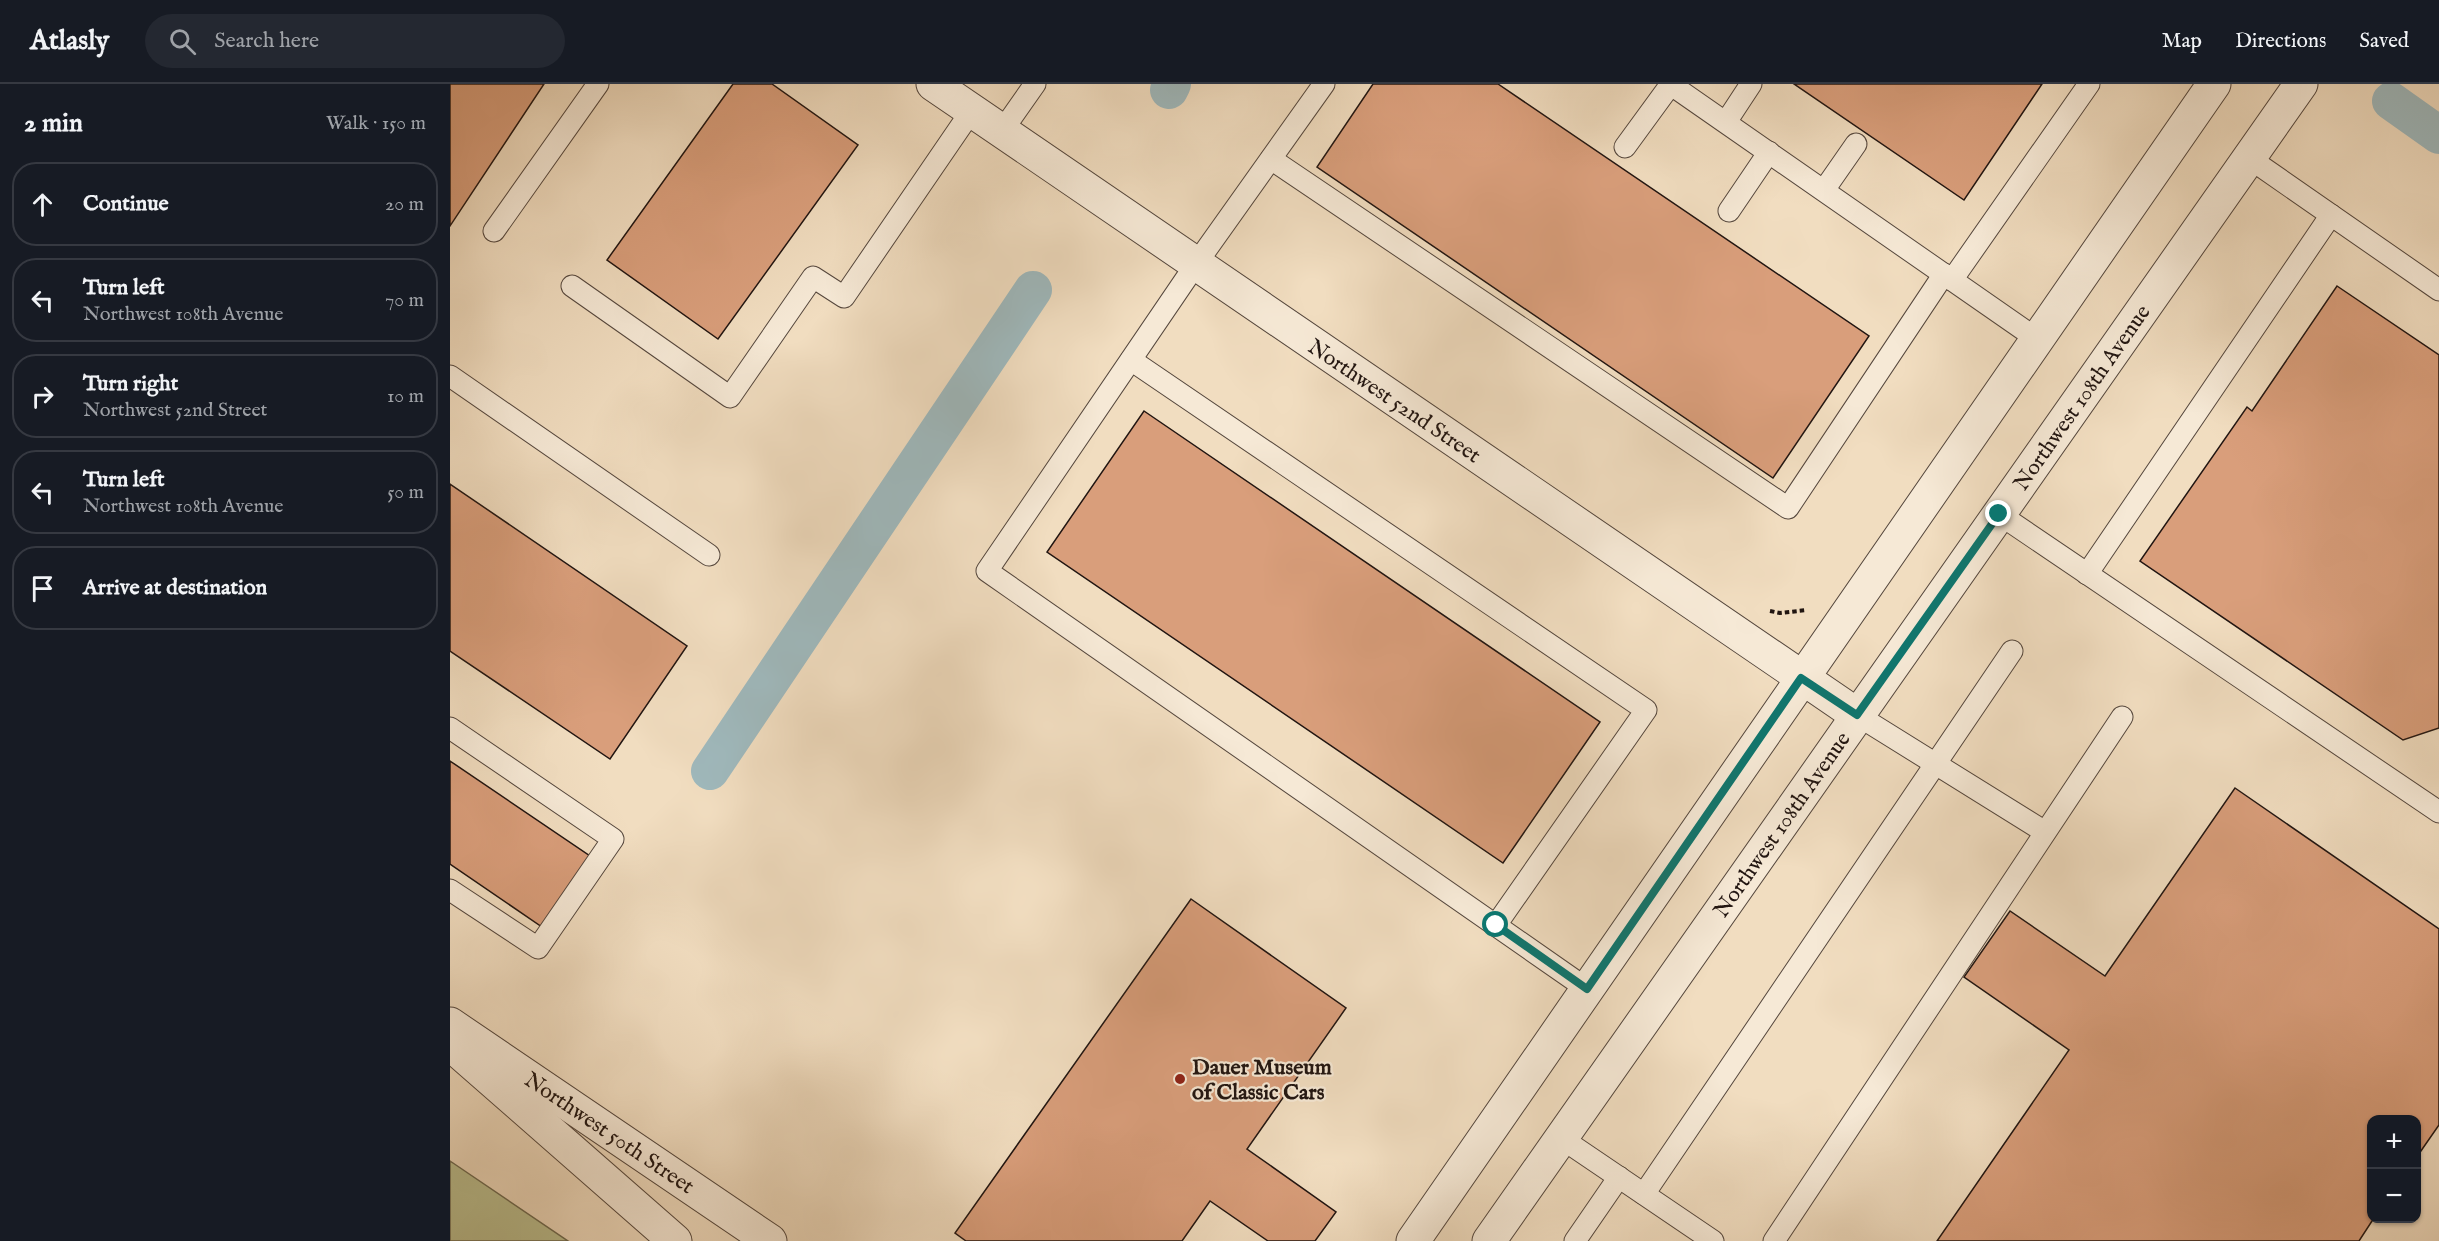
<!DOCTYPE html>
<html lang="en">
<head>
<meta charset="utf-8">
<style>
  body { margin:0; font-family:"IM FELL English",serif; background:#242831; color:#f1f3f6 }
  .controls { position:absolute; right:18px; bottom:18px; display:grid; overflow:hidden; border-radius:12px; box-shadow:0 2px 4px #0004 }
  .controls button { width:54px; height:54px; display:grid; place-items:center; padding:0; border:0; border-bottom:2px solid #363941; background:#171b24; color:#f1f3f6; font:30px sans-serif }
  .stop { position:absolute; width:18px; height:18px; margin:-14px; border:4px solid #0f766e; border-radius:50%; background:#fff }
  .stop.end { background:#0f766e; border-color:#fff; box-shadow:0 2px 6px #0008 }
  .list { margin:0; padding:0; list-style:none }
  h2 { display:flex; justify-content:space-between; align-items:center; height:78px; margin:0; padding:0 24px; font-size:26px }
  h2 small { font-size:20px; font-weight:400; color:#9ea1a6 }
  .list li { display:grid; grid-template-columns:39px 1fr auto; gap:18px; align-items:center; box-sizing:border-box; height:84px; margin:0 12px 12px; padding:0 12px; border:2px solid #363941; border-radius:24px }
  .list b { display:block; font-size:22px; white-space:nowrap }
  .list p { margin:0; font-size:20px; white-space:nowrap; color:#9ea1a6 }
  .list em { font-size:20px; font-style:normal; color:#9ea1a6 }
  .icon { flex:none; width:33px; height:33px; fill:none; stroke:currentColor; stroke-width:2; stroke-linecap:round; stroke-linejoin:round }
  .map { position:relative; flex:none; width:1989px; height:1157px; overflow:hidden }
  header { display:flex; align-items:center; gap:36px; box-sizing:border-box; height:84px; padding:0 30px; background:#171b24; border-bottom:2px solid #363941 }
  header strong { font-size:28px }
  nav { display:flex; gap:33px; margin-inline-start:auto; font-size:21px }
  .search { width:420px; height:54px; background:#242831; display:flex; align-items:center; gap:15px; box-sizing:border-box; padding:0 21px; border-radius:33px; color:#9ea1a6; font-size:22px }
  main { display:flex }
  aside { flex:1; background:#171b24 }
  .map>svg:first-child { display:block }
  .green { fill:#bbc091; stroke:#6e6a51; stroke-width:1.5 }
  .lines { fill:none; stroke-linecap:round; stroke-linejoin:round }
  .canal { stroke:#9fb9bd; stroke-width:38 }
  .building { fill:#d99e7b; stroke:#211511; stroke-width:1.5 }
  .service-casing { stroke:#55473d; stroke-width:23 }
  .minor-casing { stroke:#55473d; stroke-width:35 }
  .path { stroke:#211511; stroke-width:4; stroke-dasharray:4.5 3; stroke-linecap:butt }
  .service { stroke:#f6e9d6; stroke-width:21 }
  .minor { stroke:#f6e9d6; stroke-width:33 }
  .route { stroke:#0f766e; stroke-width:8 }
  .poi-dot { fill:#8f2418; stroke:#f6e9d6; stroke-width:2 }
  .labels { text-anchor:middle; stroke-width:4.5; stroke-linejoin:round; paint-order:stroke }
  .street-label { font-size:22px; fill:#211511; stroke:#f6e9d6 }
  .poi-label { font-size:22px; font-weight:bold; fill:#211511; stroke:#f6e9d6; text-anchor:start }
</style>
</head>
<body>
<header>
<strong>Atlasly</strong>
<div class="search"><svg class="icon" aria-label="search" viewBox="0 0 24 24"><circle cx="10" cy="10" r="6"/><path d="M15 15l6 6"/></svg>Search here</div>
<nav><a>Map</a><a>Directions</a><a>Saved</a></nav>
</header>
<main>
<aside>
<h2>2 min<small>Walk · 150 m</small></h2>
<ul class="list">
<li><svg class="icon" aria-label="ahead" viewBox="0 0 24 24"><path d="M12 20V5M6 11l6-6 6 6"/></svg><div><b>Continue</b></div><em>20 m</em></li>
<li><svg class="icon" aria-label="left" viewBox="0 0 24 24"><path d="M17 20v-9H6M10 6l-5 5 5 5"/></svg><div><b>Turn left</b><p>Northwest 108th Avenue</p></div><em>70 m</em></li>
<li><svg class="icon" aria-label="right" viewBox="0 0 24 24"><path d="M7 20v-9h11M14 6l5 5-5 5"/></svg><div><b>Turn right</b><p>Northwest 52nd Street</p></div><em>10 m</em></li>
<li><svg class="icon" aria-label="left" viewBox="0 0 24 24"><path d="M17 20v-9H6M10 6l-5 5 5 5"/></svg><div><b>Turn left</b><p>Northwest 108th Avenue</p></div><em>50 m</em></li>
<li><svg class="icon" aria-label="arrive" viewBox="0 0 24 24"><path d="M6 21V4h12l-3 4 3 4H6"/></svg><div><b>Arrive at destination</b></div></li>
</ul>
</aside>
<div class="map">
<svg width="1989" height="1157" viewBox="0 0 1989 1157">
  <rect width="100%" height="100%" fill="#f1ddc0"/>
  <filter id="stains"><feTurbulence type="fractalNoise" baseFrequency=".00333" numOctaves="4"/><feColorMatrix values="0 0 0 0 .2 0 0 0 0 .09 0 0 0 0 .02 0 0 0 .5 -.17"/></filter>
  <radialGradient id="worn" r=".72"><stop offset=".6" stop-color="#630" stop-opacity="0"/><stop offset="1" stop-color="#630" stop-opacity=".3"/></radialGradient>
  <polygon class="green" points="0,1077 3,1079 118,1157 0,1157"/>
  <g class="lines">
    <g class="canal">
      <polyline points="719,6 722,0"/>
      <polyline points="1941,17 1989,51"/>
      <polyline points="260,687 583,206"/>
    </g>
  </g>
  <g class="building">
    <polygon points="0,0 94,0 0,142"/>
    <polygon points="283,0 322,0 408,61 268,255 157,176"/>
    <polygon points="923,0 1048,0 1419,252 1323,394 867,83"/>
    <polygon points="1344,0 1592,0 1514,116"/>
    <polygon points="1887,202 1989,271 1989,644 1953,656 1690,477 1797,323 1802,327"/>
    <polygon points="694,327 1150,638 1053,779 597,468"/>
    <polygon points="0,400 237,562 160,675 0,567"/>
    <polygon points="0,677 140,772 92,843 0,780"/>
    <polygon points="1785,704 1989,845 1989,1041 1966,1074 1966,1036 1922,1036 1922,1134 1924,1134 1909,1157 1487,1157 1619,966 1514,893 1560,827 1655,892"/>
    <polygon points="741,815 896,924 797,1065 886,1128 865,1157 818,1157 760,1117 732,1157 516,1157 505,1149"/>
  </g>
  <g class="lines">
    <defs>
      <g id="service">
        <polyline points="874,0 746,180 537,487 1137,905"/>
        <polyline points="1220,0 1587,255"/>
        <polyline points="1276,38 1301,0"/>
        <polyline points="552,47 585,0"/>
        <polyline points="1175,63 1221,0"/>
        <polyline points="1799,74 1989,206"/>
        <polyline points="821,75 1338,424 1494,190"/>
        <polyline points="1374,106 1406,60"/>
        <polyline points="1279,127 1319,68"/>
        <polyline points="44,147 148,0"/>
        <polyline points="1502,196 1639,0"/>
        <polyline points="122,202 280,313 363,193 394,213 522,26"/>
        <polyline points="681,276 1196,626 1046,841"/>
        <polyline points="0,292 259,471"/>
        <polyline points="1549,430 1989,728"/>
        <polyline points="1637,490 1881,131"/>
        <polyline points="1407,631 1595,748"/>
        <polyline points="0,644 163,755 88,864 0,806"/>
        <polyline points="1111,1054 1263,1157"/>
        <polyline points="1194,1110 1562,567"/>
        <polyline points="1125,1157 1169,1093"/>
        <polyline points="1324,1157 1672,633"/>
      </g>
      <g id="minor">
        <polyline points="483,0 1407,631"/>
        <polyline points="0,940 320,1157"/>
        <polyline points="6,965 225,1157"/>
        <polyline points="963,1157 1764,0"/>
        <polyline points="1039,1157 1851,0"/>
      </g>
    </defs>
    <use href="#service" class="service-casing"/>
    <use href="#minor" class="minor-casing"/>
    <polyline class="path" points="1320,527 1330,529 1357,526"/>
    <use href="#service" class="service"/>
    <use href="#minor" class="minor"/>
  </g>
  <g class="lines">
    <polyline class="route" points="1046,841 1137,905 1351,594 1407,631 1549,430"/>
  </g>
  <circle class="poi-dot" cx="730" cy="995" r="6"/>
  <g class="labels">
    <g class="street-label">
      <text transform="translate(1631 313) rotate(-55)" y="8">Northwest 108th Avenue</text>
      <text transform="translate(945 316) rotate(34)" y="8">Northwest 52nd Street</text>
      <text transform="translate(1331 740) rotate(-55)" y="8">Northwest 108th Avenue</text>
      <text transform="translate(160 1048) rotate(34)" y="8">Northwest 50th Street</text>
    </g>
    <g class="poi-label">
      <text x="742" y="990">Dauer Museum<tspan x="742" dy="25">of Classic Cars</tspan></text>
    </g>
  </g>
  <rect width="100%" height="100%" filter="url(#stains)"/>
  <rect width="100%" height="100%" fill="url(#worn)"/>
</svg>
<div class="controls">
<button>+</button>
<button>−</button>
</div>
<div class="stop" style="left:1046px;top:841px"></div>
<div class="stop end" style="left:1549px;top:430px"></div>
</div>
</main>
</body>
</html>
